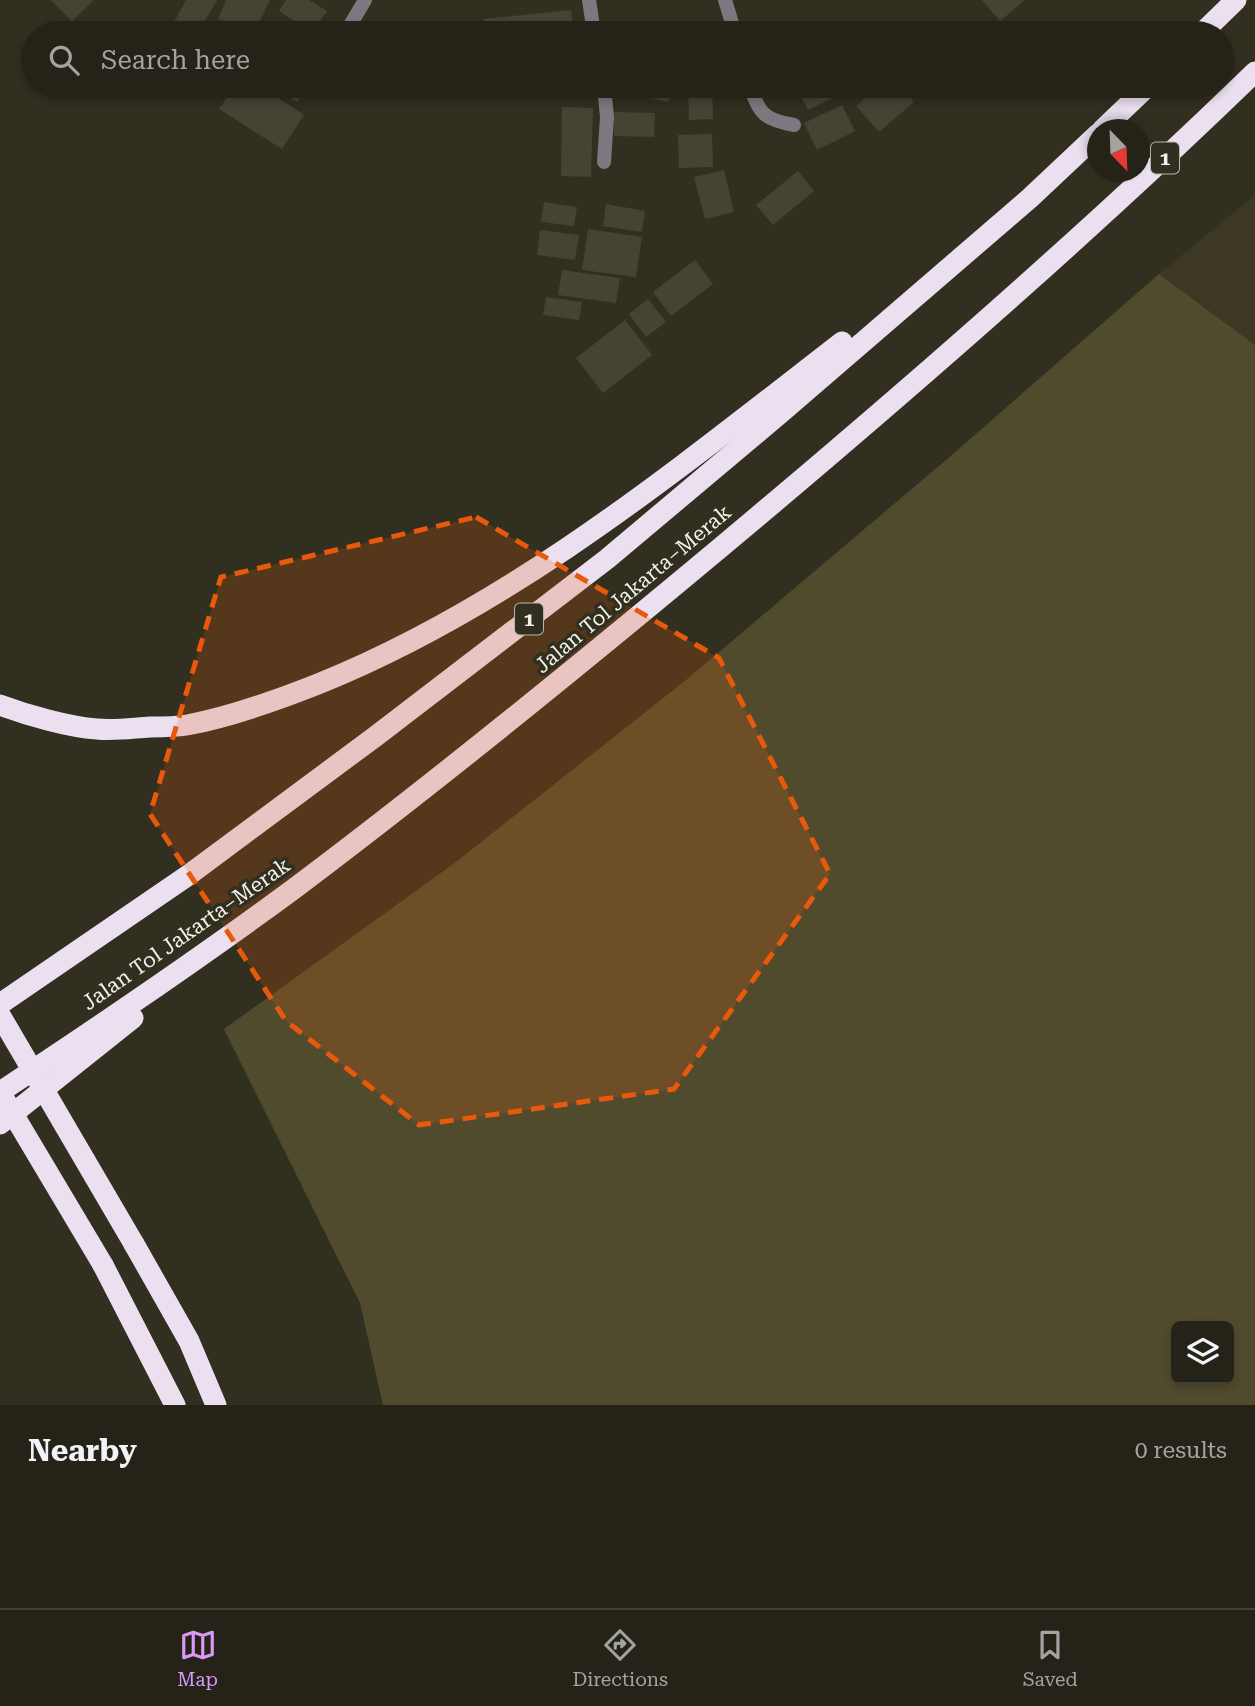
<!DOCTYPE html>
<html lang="en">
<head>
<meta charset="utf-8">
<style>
  body { margin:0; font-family:"Roboto Serif",serif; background:#2d2b21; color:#f1f3f6 }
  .controls { position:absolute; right:21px; bottom:21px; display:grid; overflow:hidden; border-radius:10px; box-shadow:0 4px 10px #0003 }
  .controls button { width:63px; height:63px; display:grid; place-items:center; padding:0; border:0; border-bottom:2px solid #424037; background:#252318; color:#f1f3f6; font:35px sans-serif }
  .compass { position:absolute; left:1087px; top:119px; width:63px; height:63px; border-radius:50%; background:#252318; box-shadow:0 4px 10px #0003; rotate:157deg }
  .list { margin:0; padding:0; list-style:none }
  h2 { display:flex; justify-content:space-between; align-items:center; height:91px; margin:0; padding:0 28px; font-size:30px }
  h2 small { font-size:23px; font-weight:400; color:#a3a4a2 }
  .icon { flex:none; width:38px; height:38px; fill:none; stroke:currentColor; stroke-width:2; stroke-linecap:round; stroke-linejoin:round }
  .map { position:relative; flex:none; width:1255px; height:1405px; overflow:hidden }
  .search { position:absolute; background:#252318; box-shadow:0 4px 10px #0003; left:21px; right:21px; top:21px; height:77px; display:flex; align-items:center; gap:18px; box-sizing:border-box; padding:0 24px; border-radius:38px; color:#a3a4a2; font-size:26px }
  .sheet { height:203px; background:#252318 }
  nav { display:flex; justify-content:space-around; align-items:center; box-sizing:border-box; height:98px; border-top:2px solid #424037; background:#252318; font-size:19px; color:#a3a4a2 }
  nav a { display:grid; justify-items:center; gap:4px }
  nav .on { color:#db99f6 }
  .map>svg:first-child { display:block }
  .built { fill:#3c3823 }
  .green { fill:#504b2d; fill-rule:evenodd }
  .building { fill:#464334 }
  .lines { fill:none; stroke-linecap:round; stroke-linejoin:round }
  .street { stroke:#7d787f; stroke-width:14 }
  .highway { stroke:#ebdff0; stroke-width:21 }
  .highway-bridge { stroke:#ebdff0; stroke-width:21 }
  .marked { fill:#e8590c; fill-opacity:0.2; stroke:#e8590c; stroke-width:5; stroke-dasharray:14 9; stroke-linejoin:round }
  .labels { text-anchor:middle; stroke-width:7; stroke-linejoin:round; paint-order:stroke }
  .shield { fill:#312f20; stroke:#b9b7ac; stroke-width:2 }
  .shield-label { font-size:19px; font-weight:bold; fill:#f3f1e8 }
  .street-label { font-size:21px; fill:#f3f1e8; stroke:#312f20 }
</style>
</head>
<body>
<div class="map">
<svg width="1255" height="1405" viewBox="0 0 1255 1405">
  <rect width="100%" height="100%" fill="#312f20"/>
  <polygon class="built" points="1255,195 1255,345 1159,274"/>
  <path class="green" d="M1159 274 1255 345V1405H383L360 1303 224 1029 456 862 686 680 946 460ZM1176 1326H1229V1379H1176Z"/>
  <g class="building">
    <polygon points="51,0 94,0 72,21"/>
    <polygon points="186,0 217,0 198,33 168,33"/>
    <polygon points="226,0 270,0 254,33 218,19"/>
    <polygon points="286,0 309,0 327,11 312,33 279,11"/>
    <polygon points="982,0 1025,0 1000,21"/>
    <polygon points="571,10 573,33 485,33 483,19"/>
    <polygon points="275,22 292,33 267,33"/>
    <polygon points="614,23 653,32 652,33 611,33"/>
    <polygon points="235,86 260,86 304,115 282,149 219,109"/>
    <polygon points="271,86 306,86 308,87 297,102"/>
    <polygon points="614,86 672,86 668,102 613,89"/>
    <polygon points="688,86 712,86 713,119 689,120"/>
    <polygon points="796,86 827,86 833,98 808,110"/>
    <polygon points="840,86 862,86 844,94"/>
    <polygon points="880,86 901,86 914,102 879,132 856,106"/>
    <polygon points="918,86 936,86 926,95"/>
    <polygon points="842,105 855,131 817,150 804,123"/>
    <polygon points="562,107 593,108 591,177 561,176"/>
    <polygon points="614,112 655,113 654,137 614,136"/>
    <polygon points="712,134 713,167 679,168 678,135"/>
    <polygon points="724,170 734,212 705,219 694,177"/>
    <polygon points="798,171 814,191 773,225 756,205"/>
    <polygon points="544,202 577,207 574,226 541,222"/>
    <polygon points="606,204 645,211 642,232 603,226"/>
    <polygon points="588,229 642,237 636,277 582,270"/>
    <polygon points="540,230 579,235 575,260 537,255"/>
    <polygon points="695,260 713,284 671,316 653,292"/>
    <polygon points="562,270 620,278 616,303 558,295"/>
    <polygon points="546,297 582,302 579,320 543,315"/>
    <polygon points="648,299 666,322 646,337 629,314"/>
    <polygon points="625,320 652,355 603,393 576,358"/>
  </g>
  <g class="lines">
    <g class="street">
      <polyline points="589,0 594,33"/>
      <polyline points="725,0 735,33"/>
      <polyline points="349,27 365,0"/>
      <path d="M750 86C759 114 765 120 794 125"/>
      <polyline points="604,162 607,117 604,86"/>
    </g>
    <g class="highway">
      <polyline points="1202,33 1236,0"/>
      <polyline points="1102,130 1148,86"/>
      <path d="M0 705C27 715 68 727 97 729 114 731 133 728 150 727 162 727 175 727 187 725 231 717 275 701 318 684 512 606 678 469 842 342"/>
      <polyline points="0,1004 190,874 376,736 607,559 783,411 1030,198 1098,134"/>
      <path d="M0 1092C100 1026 199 959 295 888 440 779 581 664 720 548 903 395 1084 238 1255 72"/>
      <polyline points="0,1124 133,1018"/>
      <polyline points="134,1244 189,1341 216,1405"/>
      <polyline points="103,1265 175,1405"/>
    </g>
    <g class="highway-bridge">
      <polyline points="0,1015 134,1244"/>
      <polyline points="0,1092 103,1265"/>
    </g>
  </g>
  <path class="marked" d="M476 517 719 658 830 874 674 1089 419 1125 286 1021 150 814 221 577Z"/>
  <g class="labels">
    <g class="shield">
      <rect x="1151" y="142.5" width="28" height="31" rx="5"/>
      <rect x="515" y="603.5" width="28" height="31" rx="5"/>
    </g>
    <g class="shield-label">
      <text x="1165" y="165">1</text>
      <text x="529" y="626">1</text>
    </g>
    <g class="street-label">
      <text transform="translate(633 589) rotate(-40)" y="7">Jalan Tol Jakarta–Merak</text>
      <text transform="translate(186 934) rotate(-35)" y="7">Jalan Tol Jakarta–Merak</text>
    </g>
  </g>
</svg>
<div class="controls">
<button><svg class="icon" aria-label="layers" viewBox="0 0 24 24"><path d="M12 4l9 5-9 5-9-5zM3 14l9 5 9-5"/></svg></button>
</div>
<svg class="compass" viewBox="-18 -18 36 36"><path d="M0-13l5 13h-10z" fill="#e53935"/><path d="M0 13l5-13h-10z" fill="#a3a4a2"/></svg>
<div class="search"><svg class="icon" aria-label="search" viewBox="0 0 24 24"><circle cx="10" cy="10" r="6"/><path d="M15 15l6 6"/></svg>Search here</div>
</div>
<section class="sheet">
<h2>Nearby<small>0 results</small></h2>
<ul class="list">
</ul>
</section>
<nav>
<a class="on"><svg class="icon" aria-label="map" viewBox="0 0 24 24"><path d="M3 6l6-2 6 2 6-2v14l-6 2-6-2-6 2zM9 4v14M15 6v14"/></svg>Map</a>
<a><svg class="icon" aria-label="directions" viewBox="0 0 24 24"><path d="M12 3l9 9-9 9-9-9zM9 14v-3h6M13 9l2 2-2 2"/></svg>Directions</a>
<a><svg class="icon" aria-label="saved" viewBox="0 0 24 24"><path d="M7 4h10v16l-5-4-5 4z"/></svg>Saved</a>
</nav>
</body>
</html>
